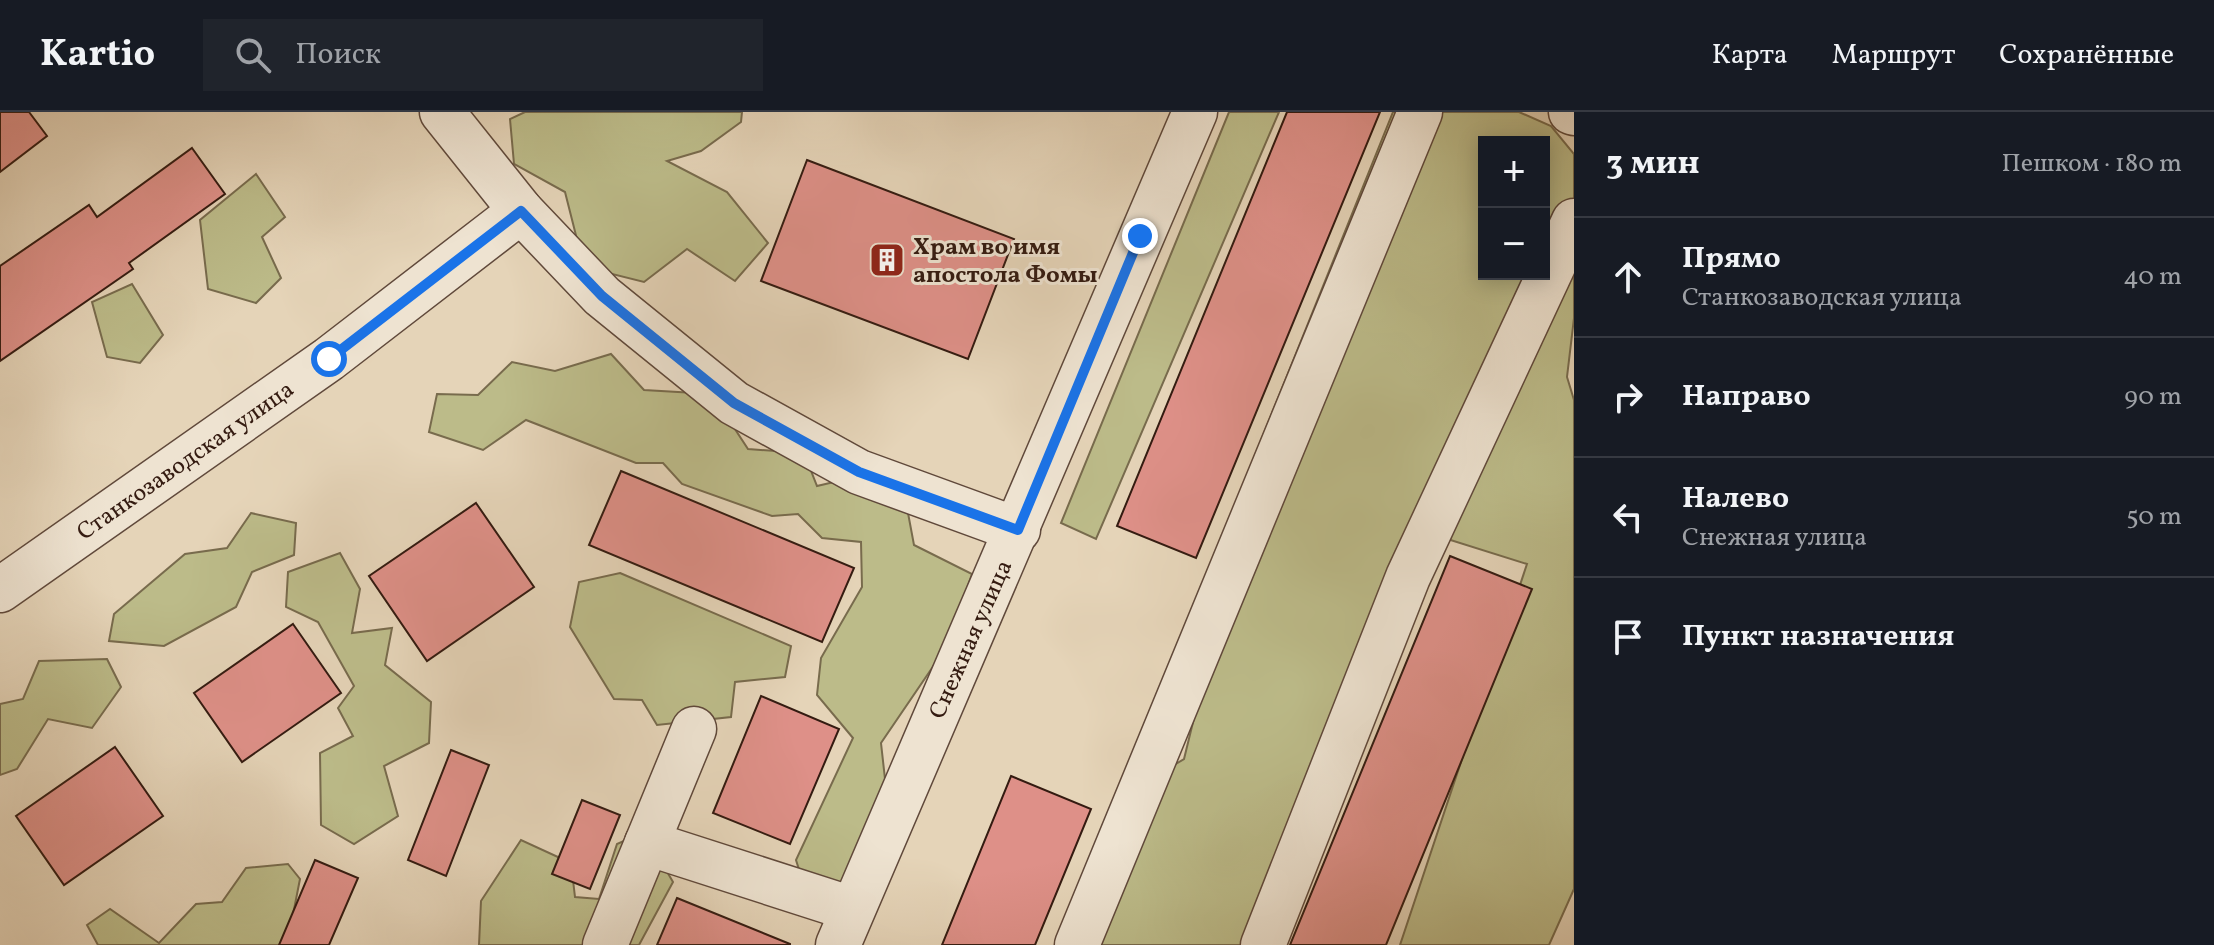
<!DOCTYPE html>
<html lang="ru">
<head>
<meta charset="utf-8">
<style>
  body { margin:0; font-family:Vollkorn,serif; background:#20242c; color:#f1f3f6 }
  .controls { position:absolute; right:24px; top:24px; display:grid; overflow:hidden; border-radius:0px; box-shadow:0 4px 20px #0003 }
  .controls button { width:72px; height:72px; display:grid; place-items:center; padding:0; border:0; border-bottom:2px solid #363941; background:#171b24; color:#f1f3f6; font:40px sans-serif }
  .stop { position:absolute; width:24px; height:24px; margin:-18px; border:6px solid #1a73e8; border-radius:50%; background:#fff }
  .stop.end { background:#1a73e8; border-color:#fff; box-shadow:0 2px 8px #0008 }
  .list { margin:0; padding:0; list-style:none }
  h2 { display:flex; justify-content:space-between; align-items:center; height:104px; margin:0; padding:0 32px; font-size:34px }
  h2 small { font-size:26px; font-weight:400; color:#9ea1a6 }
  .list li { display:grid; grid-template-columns:52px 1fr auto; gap:24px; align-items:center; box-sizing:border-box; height:120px; padding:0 32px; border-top:2px solid #363941 }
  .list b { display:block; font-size:30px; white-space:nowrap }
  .list p { margin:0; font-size:26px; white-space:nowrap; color:#9ea1a6 }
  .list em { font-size:26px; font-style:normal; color:#9ea1a6 }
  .icon { flex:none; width:44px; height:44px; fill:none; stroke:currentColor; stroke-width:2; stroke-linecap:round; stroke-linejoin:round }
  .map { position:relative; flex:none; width:1574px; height:833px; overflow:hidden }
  header { display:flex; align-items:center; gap:48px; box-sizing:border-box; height:112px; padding:0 40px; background:#171b24; border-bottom:2px solid #363941 }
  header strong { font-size:38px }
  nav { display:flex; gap:44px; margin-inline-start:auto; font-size:28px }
  .search { width:560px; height:72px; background:#20242c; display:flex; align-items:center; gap:20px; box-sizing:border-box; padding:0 28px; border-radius:0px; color:#9ea1a6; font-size:30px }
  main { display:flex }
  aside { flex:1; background:#171b24 }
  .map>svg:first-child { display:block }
  .green { fill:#bcbb89; stroke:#786b4d; stroke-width:2; fill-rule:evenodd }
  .building { fill:#de9088; stroke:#341b11; stroke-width:2 }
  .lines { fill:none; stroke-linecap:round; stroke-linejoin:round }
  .minor-casing { stroke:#60493b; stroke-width:47 }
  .minor { stroke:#eee3d1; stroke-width:44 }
  .route { stroke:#1a73e8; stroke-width:10 }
  .labels { text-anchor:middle; stroke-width:6; stroke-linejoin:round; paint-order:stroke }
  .poi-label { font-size:24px; font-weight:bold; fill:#341b11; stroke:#eee3d1; text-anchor:start }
  .street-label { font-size:24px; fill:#341b11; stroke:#eee3d1 }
</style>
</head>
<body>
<header>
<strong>Kartio</strong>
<div class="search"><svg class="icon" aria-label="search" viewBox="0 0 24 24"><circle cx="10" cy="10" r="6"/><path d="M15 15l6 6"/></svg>Поиск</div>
<nav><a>Карта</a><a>Маршрут</a><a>Сохранённые</a></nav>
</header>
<main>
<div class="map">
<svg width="1574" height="833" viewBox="0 0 1574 833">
  <rect width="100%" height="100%" fill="#e5d4b8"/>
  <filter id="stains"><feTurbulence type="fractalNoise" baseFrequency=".0025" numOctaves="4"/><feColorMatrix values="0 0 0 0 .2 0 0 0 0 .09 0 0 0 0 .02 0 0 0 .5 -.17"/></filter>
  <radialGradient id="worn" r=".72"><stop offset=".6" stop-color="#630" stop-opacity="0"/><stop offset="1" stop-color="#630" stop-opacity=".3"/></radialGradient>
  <g class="green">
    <polygon points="525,0 742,0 741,10 701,39 667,49 727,80 768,131 735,169 687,137 644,170 584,155 565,80 514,52 510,7"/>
    <polygon points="1229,0 1279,0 1096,427 1061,411"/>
    <path d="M1393 0H1519L1551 14 1574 42V206L1567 265 1574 288V777L1549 833H1400L1527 452 1441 425 1280 833H1056L1116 688 1184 647 1207 553 1215 443ZM1484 30H1544V162H1484Z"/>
    <polygon points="256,62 285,105 262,125 281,166 256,191 208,177 200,108"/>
    <polygon points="132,172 163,223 140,251 107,245 92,190"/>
    <polygon points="611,242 644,278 712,282 748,337 804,341 817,374 855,365 905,385 914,433 972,462 947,534 881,631 886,676 844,772 803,770 796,748 853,626 817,583 821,546 862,475 861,430 822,426 798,402 772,404 682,372 663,351 636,351 526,308 483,338 429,320 437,282 478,283 512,250 555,259"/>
    <polygon points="251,401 296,411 294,443 252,460 236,495 164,534 109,529 114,502 185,442 227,436"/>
    <polygon points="340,441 360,477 352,521 392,516 385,553 431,590 429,631 384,654 398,704 354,732 321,713 320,641 353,624 338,596 354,574 318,510 286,495 288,460"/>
    <polygon points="620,461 791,534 785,565 735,570 731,605 657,613 642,588 614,587 570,515 579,470"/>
    <polygon points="107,547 121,575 92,616 48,607 17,657 0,663 0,592 23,587 39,549"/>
    <polygon points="644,720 673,770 639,833 479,833 481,789 521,728 571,751 575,785 599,787 617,732"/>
    <polygon points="288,752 300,767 287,833 98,833 87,813 110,797 159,831 196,792 222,790 246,756"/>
  </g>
  <g class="building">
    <polygon points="0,0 29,0 47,24 0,60"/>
    <polygon points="1287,0 1380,0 1196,446 1117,414"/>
    <polygon points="192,36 225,82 129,151 133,157 0,249 0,154 89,93 97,105"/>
    <polygon points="807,48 1014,127 968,247 761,169"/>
    <polygon points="621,359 854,456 822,530 589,433"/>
    <polygon points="476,391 534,475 427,549 369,464"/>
    <polygon points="1450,444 1532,477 1386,833 1290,833"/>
    <polygon points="293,512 341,581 242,650 194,581"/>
    <polygon points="761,584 839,617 790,732 713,701"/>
    <polygon points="115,635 163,704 64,773 16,704"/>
    <polygon points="451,638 489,653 446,764 408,748"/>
    <polygon points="1011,664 1091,697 1035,833 942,833"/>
    <polygon points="582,688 620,703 590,777 552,762"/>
    <polygon points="315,748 358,766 329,833 279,833"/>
    <polygon points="677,786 790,832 790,833 657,833"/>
  </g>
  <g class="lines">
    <defs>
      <g id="minor">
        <polyline points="442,0 521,99 602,184 734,291 859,360 1018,418"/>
        <polyline points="1571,0 1574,1"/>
        <polyline points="0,478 329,247 521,99"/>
        <polyline points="647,731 852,797"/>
        <polyline points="605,833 694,617"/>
        <polyline points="838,833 1195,0"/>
        <polyline points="1077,833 1420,0"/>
        <polyline points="1263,833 1408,465 1574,109"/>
      </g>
    </defs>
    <use href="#minor" class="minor-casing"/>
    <use href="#minor" class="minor"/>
  </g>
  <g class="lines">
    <polyline class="route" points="329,247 521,99 602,184 734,291 859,360 1018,418 1140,124"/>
  </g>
  <defs>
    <symbol id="building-square" viewBox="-11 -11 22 22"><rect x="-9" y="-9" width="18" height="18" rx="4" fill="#8f2418" stroke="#eee3d1"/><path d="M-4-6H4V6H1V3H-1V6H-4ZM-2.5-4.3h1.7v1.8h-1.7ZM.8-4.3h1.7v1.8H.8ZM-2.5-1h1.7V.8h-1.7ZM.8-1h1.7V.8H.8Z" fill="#fff"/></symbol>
  </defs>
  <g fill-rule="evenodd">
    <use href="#building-square" x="867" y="128" width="40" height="40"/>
  </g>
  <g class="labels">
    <g class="poi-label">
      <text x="913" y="142">Храм во имя<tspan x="913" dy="28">апостола Фомы</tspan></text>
    </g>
    <g class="street-label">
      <text transform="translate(185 348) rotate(-35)" y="8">Станкозаводская улица</text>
      <text transform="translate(970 527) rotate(-66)" y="8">Снежная улица</text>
    </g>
  </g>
  <rect width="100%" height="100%" filter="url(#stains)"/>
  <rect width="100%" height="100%" fill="url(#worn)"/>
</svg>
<div class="controls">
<button>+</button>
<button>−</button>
</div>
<div class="stop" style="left:329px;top:247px"></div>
<div class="stop end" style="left:1140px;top:124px"></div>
</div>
<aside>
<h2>3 мин<small>Пешком · 180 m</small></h2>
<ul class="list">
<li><svg class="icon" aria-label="ahead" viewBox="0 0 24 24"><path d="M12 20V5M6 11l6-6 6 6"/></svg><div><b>Прямо</b><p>Станкозаводская улица</p></div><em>40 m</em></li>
<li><svg class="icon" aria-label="right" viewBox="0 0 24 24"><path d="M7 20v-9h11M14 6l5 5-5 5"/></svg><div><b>Направо</b></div><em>90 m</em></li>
<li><svg class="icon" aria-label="left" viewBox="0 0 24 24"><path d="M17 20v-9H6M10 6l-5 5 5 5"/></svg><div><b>Налево</b><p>Снежная улица</p></div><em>50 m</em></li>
<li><svg class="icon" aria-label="arrive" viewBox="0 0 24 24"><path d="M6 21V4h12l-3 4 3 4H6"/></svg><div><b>Пункт назначения</b></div></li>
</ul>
</aside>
</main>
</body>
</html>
